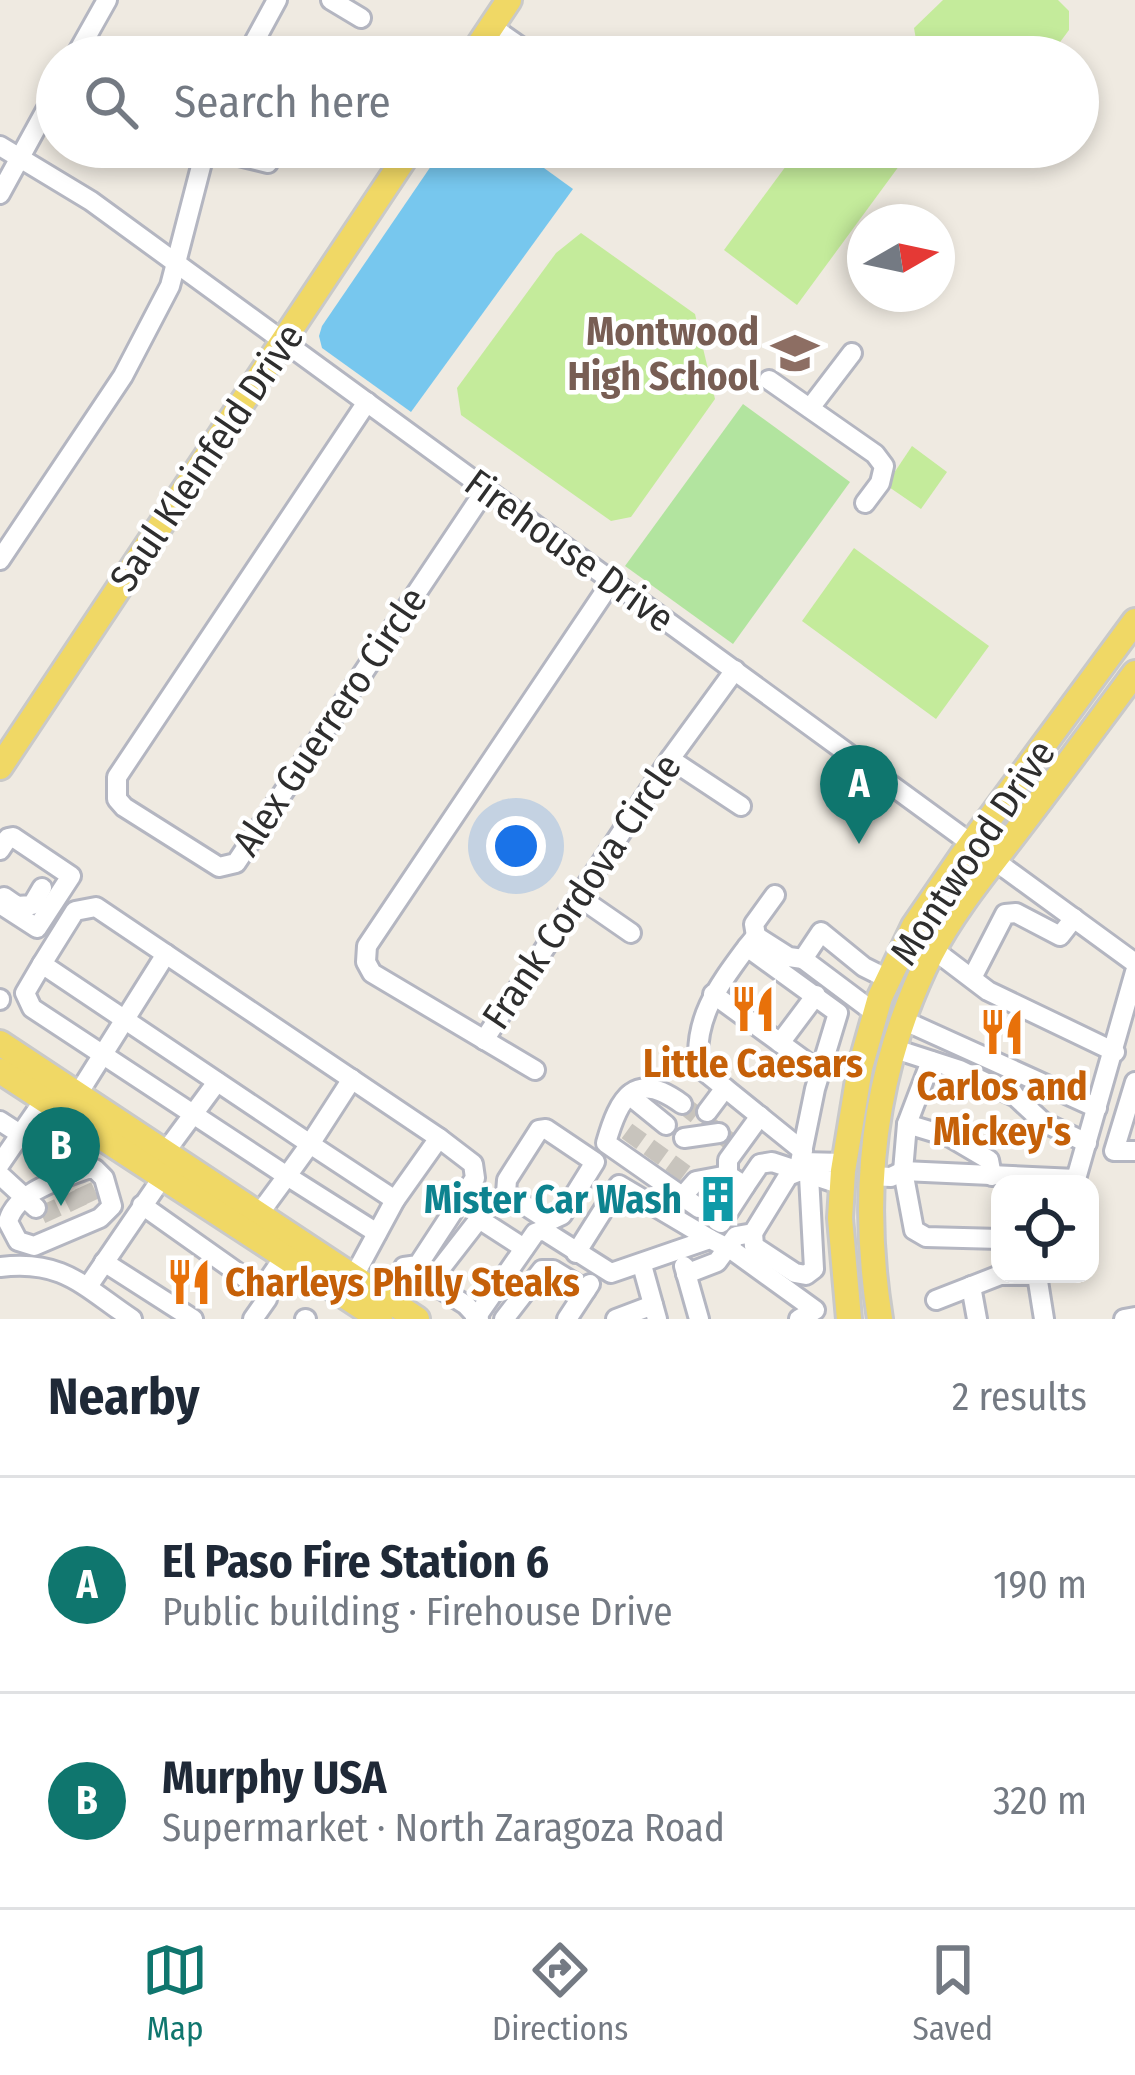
<!DOCTYPE html>
<html lang="en">
<head>
<meta charset="utf-8">
<style>
  body { margin:0; font-family:"Fira Sans Condensed",sans-serif; background:#f2f2f3; color:#1f2937 }
  .controls { position:absolute; right:36px; bottom:36px; display:grid; overflow:hidden; border-radius:24px; box-shadow:0 6px 18px #0003 }
  .controls button { width:108px; height:108px; display:grid; place-items:center; padding:0; border:0; border-bottom:3px solid #e0e1e3; background:#fff; color:#1f2937; font:60px sans-serif }
  .compass { position:absolute; left:847px; top:204px; width:108px; height:108px; border-radius:50%; background:#fff; box-shadow:0 6px 18px #0003; rotate:81deg }
  .you { position:absolute; left:516px; top:846px; width:42px; height:42px; margin:-30px; border:9px solid #fff; border-radius:50%; background:#1a73e8; box-shadow:0 0 0 18px #1a73e833 }
  .badge { display:grid; place-items:center; width:78px; height:78px; border-radius:50%; background:#0f766e; color:#fff; font-size:39px; font-weight:700 }
  .pin { position:absolute; translate:-50% -99px; filter:drop-shadow(0 3px 6px #0008) }
  .pin::after { content:''; position:absolute; top:63px; width:42px; height:36px; background:inherit; clip-path:polygon(0 0,100% 0,50% 100%) }
  .list { margin:0; padding:0; list-style:none }
  h2 { display:flex; justify-content:space-between; align-items:center; height:156px; margin:0; padding:0 48px; font-size:51px }
  h2 small { font-size:39px; font-weight:400; color:#747a83 }
  .list li { display:grid; grid-template-columns:78px 1fr auto; gap:36px; align-items:center; box-sizing:border-box; height:216px; padding:0 48px; border-top:3px solid #e0e1e3 }
  .list b { display:block; font-size:45px; white-space:nowrap }
  .list p { margin:0; font-size:39px; white-space:nowrap; color:#747a83 }
  .list em { font-size:39px; font-style:normal; color:#747a83 }
  .icon { flex:none; width:66px; height:66px; fill:none; stroke:currentColor; stroke-width:2; stroke-linecap:round; stroke-linejoin:round }
  .map { position:relative; flex:none; width:1135px; height:1319px; overflow:hidden }
  .search { position:absolute; background:#fff; box-shadow:0 6px 18px #0003; left:36px; right:36px; top:36px; height:132px; display:flex; align-items:center; gap:30px; box-sizing:border-box; padding:0 42px; border-radius:66px; color:#747a83; font-size:45px }
  .sheet { height:588px; background:#fff }
  nav { display:flex; justify-content:space-around; align-items:center; box-sizing:border-box; height:168px; border-top:3px solid #e0e1e3; background:#fff; font-size:33px; color:#747a83 }
  nav a { display:grid; justify-items:center; gap:6px }
  nav .on { color:#0f766e }
  .map>svg:first-child { display:block }
  .green { fill:#b2e49f }
  .pitch { fill:#c4eb9b }
  .water { fill:#77c7ee }
  .lines { fill:none; stroke-linecap:round; stroke-linejoin:round }
  .minor-tunnel { stroke:#c8c4bd; stroke-width:18; stroke-dasharray:18 9; stroke-linecap:butt }
  .minor-casing { stroke:#b4b6c1; stroke-width:24 }
  .major-casing { stroke:#c9c9c9; stroke-width:30 }
  .minor { stroke:#fff; stroke-width:18 }
  .major { stroke:#f0d865; stroke-width:24 }
  .labels { text-anchor:middle; stroke-width:9; stroke-linejoin:round; paint-order:stroke }
  .education-label { font-size:39px; font-weight:bold; fill:#785e54; stroke:#fff; text-anchor:end }
  .street-label { font-size:39px; fill:#2e2e2e; stroke:#fff }
  .food-label { font-size:39px; font-weight:bold; fill:#c56008; stroke:#fff }
  .culture-label { font-size:39px; font-weight:bold; fill:#0d838f; stroke:#fff; text-anchor:end }
</style>
</head>
<body>
<div class="map">
<svg width="1135" height="1319" viewBox="0 0 1135 1319">
  <rect width="100%" height="100%" fill="#efeae1"/>
  <polygon class="green" points="743,404 850,482 733,644 625,566"/>
  <g class="pitch">
    <polygon points="943,0 1058,0 1069,11 1069,30 1049,57 926,57 918,51 914,28"/>
    <polygon points="800,147 913,147 797,305 724,250"/>
    <polygon points="581,233 695,314 715,399 631,517 611,521 461,415 457,388 556,253"/>
    <polygon points="912,446 947,472 921,509 886,485"/>
    <polygon points="854,548 989,646 936,719 802,621"/>
  </g>
  <polygon class="water" points="444,147 515,147 573,189 411,412 322,348 319,336 322,326"/>
  <g class="lines">
    <g class="minor-tunnel">
      <polyline points="682,1104 737,1147"/>
      <polyline points="627,1131 686,1174"/>
      <polyline points="83,1186 94,1210"/>
      <polyline points="710,1191 728,1205"/>
      <polyline points="71,1192 82,1215"/>
      <polyline points="46,1203 57,1227"/>
    </g>
    <defs>
      <g id="minor">
        <polyline points="331,0 361,18"/>
        <polyline points="492,27 535,57"/>
        <polyline points="75,57 107,0"/>
        <polyline points="246,57 277,0"/>
        <polyline points="0,146 91,201 1135,963"/>
        <polyline points="206,148 268,163"/>
        <polyline points="0,194 57,90"/>
        <polyline points="769,380 875,454 884,466 880,483 865,503"/>
        <polyline points="367,402 117,777 117,799 124,807 219,867 236,863 486,489"/>
        <polyline points="810,408 852,353"/>
        <polyline points="0,560 123,376 170,286 206,147"/>
        <polyline points="670,759 741,806"/>
        <polyline points="0,850 8,838 13,837 71,876 37,928 0,904"/>
        <polyline points="4,897 17,906 32,905 42,888"/>
        <polyline points="579,897 631,933"/>
        <polyline points="756,936 754,924 775,895"/>
        <path d="M747 947C719 985 693 1018 699 1067L803 1151"/>
        <polyline points="934,950 988,991 1115,1052"/>
        <polyline points="42,964 75,911 96,907 439,1138"/>
        <polyline points="972,978 1005,914 1016,913 1060,936 1074,918"/>
        <polyline points="713,994 820,1072"/>
        <polyline points="0,999 0,1000"/>
        <polyline points="875,1013 803,959 821,932 864,967 888,979"/>
        <polyline points="905,1021 1097,1108"/>
        <polyline points="484,1040 670,759 735,670"/>
        <polyline points="780,1043 816,995"/>
        <polyline points="895,1049 960,1070 1016,1097 1043,1122 1087,1143"/>
        <polyline points="535,1070 372,973 366,962 367,946 612,581"/>
        <polyline points="352,1079 310,1144 395,1200"/>
        <polyline points="1135,1082 1114,1151 1135,1151"/>
        <polyline points="78,1094 166,954"/>
        <polyline points="629,1095 666,1125"/>
        <path d="M682 1104C635 1069 619 1097 606 1143L699 1208"/>
        <polyline points="707,1112 725,1088"/>
        <polyline points="760,1116 728,1160 728,1175 745,1186 760,1164 772,1162 842,1185"/>
        <polyline points="0,1121 20,1134"/>
        <polyline points="907,1124 931,1061"/>
        <polyline points="684,1138 719,1133"/>
        <polyline points="166,1151 217,1082"/>
        <polyline points="801,1162 844,1163"/>
        <polyline points="0,1164 44,1100"/>
        <path d="M87 1169H95L104 1178 112 1206 100 1218 34 1246 18 1241 8 1222C15 1192 61 1179 87 1169Z"/>
        <polyline points="0,1175 36,1208"/>
        <polyline points="870,1176 891,1177 903,1171 1076,1179 1135,972"/>
        <polyline points="992,1176 989,1160 950,1137 907,1124 903,1171 914,1230 926,1237 1000,1239"/>
        <polyline points="682,1197 696,1181 728,1175"/>
        <polyline points="142,1205 265,1292 267,1299 253,1319"/>
        <polyline points="259,1214 287,1176 32,1008 25,993 42,964 310,1144 287,1176 377,1233"/>
        <polyline points="717,1221 721,1223 745,1186"/>
        <polyline points="543,1230 549,1221 562,1215 595,1162 546,1129 539,1130 507,1180 506,1193 549,1221"/>
        <polyline points="753,1233 754,1246 795,1273 806,1275 814,1269 809,1176"/>
        <polyline points="576,1253 619,1185 710,1239"/>
        <polyline points="104,1262 193,1319"/>
        <polyline points="642,1265 657,1319"/>
        <polyline points="684,1266 699,1319"/>
        <path d="M0 1267C63 1259 84 1287 132 1319"/>
        <polyline points="686,1274 717,1262 736,1236 753,1233 788,1176 798,1172 815,1089 838,1013 747,947 756,936 789,957 803,959"/>
        <polyline points="354,1276 395,1200 439,1138 473,1164 475,1178 418,1265 404,1267 387,1298"/>
        <polyline points="89,1285 162,1178"/>
        <polyline points="971,1286 977,1319"/>
        <polyline points="262,1289 284,1257"/>
        <polyline points="936,1300 1000,1275 1037,1275 1044,1319"/>
        <polyline points="305,1319 306,1319"/>
        <polyline points="475,1319 535,1233 543,1230 611,1273 710,1239 732,1250 815,1310 799,1319"/>
        <polyline points="479,1319 466,1305 430,1282 479,1219 524,1248"/>
        <polyline points="504,1319 542,1270 553,1270 586,1290"/>
        <polyline points="567,1319 590,1284"/>
        <polyline points="616,1319 653,1305"/>
        <polyline points="1124,1319 1135,1317"/>
      </g>
      <g id="major">
        <polyline points="471,57 509,0"/>
        <polyline points="0,767 412,147"/>
        <polyline points="0,1043 417,1319"/>
        <polyline points="0,1071 380,1319"/>
        <polyline points="849,1319 840,1218 843,1171 860,1068 880,997 914,926 962,856 1135,621"/>
        <path d="M880 1319C860 1194 873 1069 931 954 955 908 989 868 1020 827 1059 776 1097 724 1135 673"/>
      </g>
    </defs>
    <use href="#minor" class="minor-casing"/>
    <use href="#major" class="major-casing"/>
    <use href="#minor" class="minor"/>
    <use href="#major" class="major"/>
  </g>
  <defs>
    <symbol id="school-bare" viewBox="-9 -9 18 18"><path d="M0-5L7-2L0 1L-7-2ZM-4 1L0 2.5L4 1V4Q0 6-4 4Z" fill="#8d6e63" stroke="#fff" stroke-width="2.5" paint-order="stroke"/></symbol>
    <symbol id="restaurant-bare" viewBox="-9 -9 18 18"><path d="M-5-6h1v4h1v-4h1v4h1v-4h1v5L-1.5 .5V6h-2V.5L-5-1ZM5-6V6H3V1.5H1.5Q1.5-4 5-6Z" fill="#e8710a" stroke="#fff" stroke-width="2.5" paint-order="stroke"/></symbol>
    <symbol id="building-bare" viewBox="-9 -9 18 18"><path d="M-4-6H4V6H1V3H-1V6H-4ZM-2.5-4.3h1.7v1.8h-1.7ZM.8-4.3h1.7v1.8H.8ZM-2.5-1h1.7V.8h-1.7ZM.8-1h1.7V.8H.8Z" fill="#0f9aa8" stroke="#fff" stroke-width="2.5" paint-order="stroke"/></symbol>
  </defs>
  <g fill-rule="evenodd">
    <use href="#school-bare" x="762" y="320" width="66" height="66"/>
    <use href="#restaurant-bare" x="720" y="976" width="66" height="66"/>
    <use href="#restaurant-bare" x="969" y="999" width="66" height="66"/>
    <use href="#building-bare" x="685" y="1166" width="66" height="66"/>
    <use href="#restaurant-bare" x="156" y="1249" width="66" height="66"/>
  </g>
  <g class="labels">
    <g class="education-label">
      <text x="759" y="345">Montwood<tspan x="759" dy="45">High School</tspan></text>
    </g>
    <g class="street-label">
      <text transform="translate(206 457) rotate(-56)" y="14">Saul Kleinfeld Drive</text>
      <text transform="translate(570 550) rotate(36)" y="14">Firehouse Drive</text>
      <text transform="translate(329 721) rotate(-56)" y="14">Alex Guerrero Circle</text>
      <text transform="translate(972 852) rotate(-56)" y="14">Montwood Drive</text>
      <text transform="translate(581 891) rotate(-56)" y="14">Frank Cordova Circle</text>
    </g>
    <g class="food-label">
      <text x="753" y="1077">Little Caesars</text>
      <text x="1002" y="1100">Carlos and<tspan x="1002" dy="45">Mickey's</tspan></text>
      <text x="225" y="1296" text-anchor="start">Charleys Philly Steaks</text>
    </g>
    <g class="culture-label">
      <text x="682" y="1213">Mister Car Wash</text>
    </g>
  </g>
</svg>
<div class="controls">
<button><svg class="icon" aria-label="locate" viewBox="0 0 24 24"><circle cx="12" cy="12" r="6"/><path d="M12 2v4M12 18v4M2 12h4M18 12h4"/></svg></button>
</div>
<svg class="compass" viewBox="-18 -18 36 36"><path d="M0-13l5 13h-10z" fill="#e53935"/><path d="M0 13l5-13h-10z" fill="#747a83"/></svg>
<div class="you"></div>
<div class="pin badge" style="left:859px;top:844px">A</div>
<div class="pin badge" style="left:61px;top:1206px">B</div>
<div class="search"><svg class="icon" aria-label="search" viewBox="0 0 24 24"><circle cx="10" cy="10" r="6"/><path d="M15 15l6 6"/></svg>Search here</div>
</div>
<section class="sheet">
<h2>Nearby<small>2 results</small></h2>
<ul class="list">
<li><span class="badge">A</span><div><b>El Paso Fire Station 6</b><p>Public building · Firehouse Drive</p></div><em>190 m</em></li>
<li><span class="badge">B</span><div><b>Murphy USA</b><p>Supermarket · North Zaragoza Road</p></div><em>320 m</em></li>
</ul>
</section>
<nav>
<a class="on"><svg class="icon" aria-label="map" viewBox="0 0 24 24"><path d="M3 6l6-2 6 2 6-2v14l-6 2-6-2-6 2zM9 4v14M15 6v14"/></svg>Map</a>
<a><svg class="icon" aria-label="directions" viewBox="0 0 24 24"><path d="M12 3l9 9-9 9-9-9zM9 14v-3h6M13 9l2 2-2 2"/></svg>Directions</a>
<a><svg class="icon" aria-label="saved" viewBox="0 0 24 24"><path d="M7 4h10v16l-5-4-5 4z"/></svg>Saved</a>
</nav>
</body>
</html>
